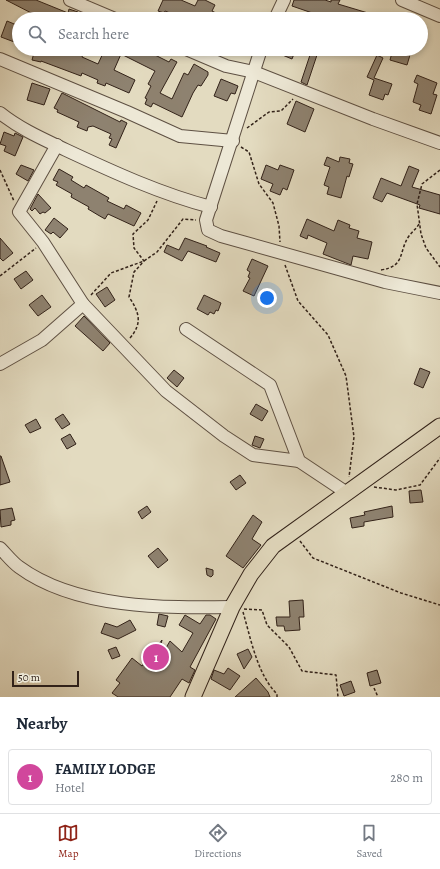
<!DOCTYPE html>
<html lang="en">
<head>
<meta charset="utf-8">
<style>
  body { margin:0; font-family:Alegreya,serif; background:#f6f6f7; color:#1f2937 }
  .scale { position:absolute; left:12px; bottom:10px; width:67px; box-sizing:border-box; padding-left:4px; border:2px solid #322219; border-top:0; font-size:11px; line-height:14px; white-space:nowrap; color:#322219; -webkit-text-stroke:3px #ede8d6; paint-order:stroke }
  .you { position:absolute; left:267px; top:298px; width:14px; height:14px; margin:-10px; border:3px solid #fff; border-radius:50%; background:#1a73e8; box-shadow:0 0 0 6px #1a73e833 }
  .badge { display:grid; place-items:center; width:26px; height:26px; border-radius:50%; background:#8f2418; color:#fff; font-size:13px; font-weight:700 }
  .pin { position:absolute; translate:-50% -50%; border:2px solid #fff; box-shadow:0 1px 4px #0006 }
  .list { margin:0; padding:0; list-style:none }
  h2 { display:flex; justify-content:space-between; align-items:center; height:52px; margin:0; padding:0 16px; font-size:17px }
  h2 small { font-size:13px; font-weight:400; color:#747a83 }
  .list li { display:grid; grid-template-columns:26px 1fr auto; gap:12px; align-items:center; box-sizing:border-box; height:56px; margin:0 8px 8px; padding:0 8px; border:1px solid #e0e1e3; border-radius:4px }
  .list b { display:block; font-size:15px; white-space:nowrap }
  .list p { margin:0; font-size:13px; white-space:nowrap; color:#747a83 }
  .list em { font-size:13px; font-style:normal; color:#747a83 }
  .icon { flex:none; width:22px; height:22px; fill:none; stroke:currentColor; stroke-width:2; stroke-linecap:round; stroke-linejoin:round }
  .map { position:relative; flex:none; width:440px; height:697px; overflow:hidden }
  .search { position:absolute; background:#fff; box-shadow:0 2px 6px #0003; left:12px; right:12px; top:12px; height:44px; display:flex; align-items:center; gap:10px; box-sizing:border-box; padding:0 14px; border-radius:22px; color:#747a83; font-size:15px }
  .sheet { height:116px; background:#fff }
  nav { display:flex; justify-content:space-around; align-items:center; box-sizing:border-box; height:56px; border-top:1px solid #e0e1e3; background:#fff; font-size:11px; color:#747a83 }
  nav a { display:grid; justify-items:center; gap:2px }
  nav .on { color:#8f2418 }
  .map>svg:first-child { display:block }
  .building { fill:#8e8270; stroke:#322219 }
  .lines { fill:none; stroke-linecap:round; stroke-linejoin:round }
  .minor-casing { stroke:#5e5043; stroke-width:14 }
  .major-casing { stroke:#322219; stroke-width:17 }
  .path { stroke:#322219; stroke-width:1.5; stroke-dasharray:3 2; stroke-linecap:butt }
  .minor { stroke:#ede8d6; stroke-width:12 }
  .major { stroke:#e3dbc0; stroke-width:15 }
</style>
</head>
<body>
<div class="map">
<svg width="440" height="697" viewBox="0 0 440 697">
  <rect width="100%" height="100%" fill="#e3dbc0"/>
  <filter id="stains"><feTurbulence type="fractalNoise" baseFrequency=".005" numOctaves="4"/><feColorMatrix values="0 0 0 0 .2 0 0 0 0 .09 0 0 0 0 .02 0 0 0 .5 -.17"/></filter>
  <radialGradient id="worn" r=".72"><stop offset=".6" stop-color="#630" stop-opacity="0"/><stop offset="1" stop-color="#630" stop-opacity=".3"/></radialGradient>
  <g class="building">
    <polygon points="6,0 36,0 68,13 69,9 78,12 77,16 83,19 43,19"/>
    <polygon points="163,0 181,0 195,6 198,0 205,0 215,5 212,11 228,19 185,19 165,11 164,13 158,11"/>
    <polygon points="294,0 325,0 331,2 331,0 340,0 338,4 368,13 366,19 324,19 324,17 292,6"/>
    <polygon points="7,21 19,26 17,43 1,37"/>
    <polygon points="35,49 68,49 76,52 79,49 84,51 82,57 98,64 104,51 109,53 110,49 149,49 154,52 153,54 169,62 171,59 177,62 160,93 172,99 184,73 188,75 194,64 208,72 208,75 201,86 198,85 193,93 182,117 153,103 151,107 145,104 147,99 145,98 151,86 148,84 155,71 121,54 114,70 135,80 129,93 106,83 105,86 97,83 98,80 82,73 81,76 41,61 41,62 32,60"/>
    <polygon points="268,49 296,49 292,59"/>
    <polygon points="312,49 319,49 307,85 301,82"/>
    <polygon points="393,49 410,55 407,65 390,60"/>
    <polygon points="377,55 383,58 374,78 392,84 388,95 385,94 383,100 369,95 374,80 367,77"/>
    <polygon points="417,75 437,83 433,94 437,95 431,114 419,110 421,105 413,102 418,84 414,82"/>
    <polygon points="221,79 238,86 235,94 231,93 227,101 214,96"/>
    <polygon points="32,83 50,89 44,105 27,100"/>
    <polygon points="62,93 120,122 121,120 127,123 116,148 109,145 112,139 109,138 111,134 93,126 88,127 87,131 77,127 79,122 57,112 58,110 54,108"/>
    <polygon points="296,101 314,109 305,132 287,124"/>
    <polygon points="4,132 14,136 15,133 23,137 15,156 4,151 6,146 0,144"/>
    <polygon points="327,157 339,162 340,157 350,159 349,163 353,164 349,177 347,176 341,198 327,194 329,187 324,185 330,167 324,165"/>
    <polygon points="21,165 34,170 28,181 16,174"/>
    <polygon points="266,165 278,170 280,165 294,170 287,190 283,188 280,195 270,191 273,184 261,179"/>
    <polygon points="409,166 419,170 412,187 440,195 440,214 419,208 420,205 387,193 382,202 373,198 381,178 401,186"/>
    <polygon points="59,169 73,177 71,180 84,188 86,185 109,198 107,201 124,209 126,205 141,213 134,226 108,214 105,219 98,215 88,209 89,207 71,197 72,194 56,185 58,182 53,180"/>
    <polygon points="38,194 51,208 45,213 43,212 40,214 35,208 32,211 30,209"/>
    <polygon points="54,218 68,229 60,238 53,232 51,234 45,230"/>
    <polygon points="307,219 334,231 338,220 350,225 349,228 359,231 357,238 372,242 368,259 353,256 351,265 323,254 327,243 308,235 307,239 300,236"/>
    <polygon points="0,238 13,253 3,261 0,258"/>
    <polygon points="185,238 207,246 206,247 220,253 216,262 188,251 182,261 164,252 167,245 179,250"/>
    <polygon points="252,259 268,266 254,296 243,291 250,278 248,277 250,272 247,270"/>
    <polygon points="26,271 33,280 21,289 14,279"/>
    <polygon points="107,287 115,300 105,307 96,294"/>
    <polygon points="42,295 51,307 38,316 29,305"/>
    <polygon points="204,295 221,303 218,311 216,310 214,314 210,312 208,315 197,309"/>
    <polygon points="84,316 110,343 103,351 75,326"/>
    <polygon points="420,368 430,372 423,388 414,384"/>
    <polygon points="174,370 184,378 177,387 167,378"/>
    <polygon points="256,404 268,411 262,421 250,414"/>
    <polygon points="63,414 70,424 62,429 55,419"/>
    <polygon points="36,419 41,428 30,433 25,425"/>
    <polygon points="70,434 76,444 67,449 61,439"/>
    <polygon points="255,436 264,439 260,448 252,445"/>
    <polygon points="0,456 1,456 10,482 0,485"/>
    <polygon points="240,475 246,483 236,490 230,482"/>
    <polygon points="421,490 423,502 410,503 409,491"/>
    <polygon points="147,506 151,512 142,519 138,512"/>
    <polygon points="392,506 393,517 364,522 364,526 352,528 350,518 365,515 364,512"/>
    <polygon points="12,508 15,520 11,521 11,525 1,527 0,510"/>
    <polygon points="253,515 262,522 252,539 261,545 243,568 226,556"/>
    <polygon points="158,548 168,560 158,568 148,556"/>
    <polygon points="206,568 213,570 213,575 211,577 207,575"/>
    <polygon points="303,600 304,617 299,617 300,630 285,631 284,626 277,626 276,617 290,617 289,601"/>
    <polygon points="159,614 168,616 165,627 157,625"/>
    <polygon points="185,615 200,624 206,615 210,615 216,619 190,667 195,670 189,683 182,679 170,697 118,697 112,693 120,683 116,680 132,658 142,666 162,640 156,665 170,641 182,652 193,633 179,625"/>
    <polygon points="130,620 136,630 118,639 101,633 105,623 117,627"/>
    <polygon points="116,647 120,656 112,659 108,650"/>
    <polygon points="248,649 252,657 244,669 237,654"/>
    <polygon points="228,668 240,676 230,690 211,679 214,670 224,674"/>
    <polygon points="377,670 381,683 370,686 367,673"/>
    <polygon points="256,678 268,692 270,697 235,697"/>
    <polygon points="351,681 355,692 344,696 340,685"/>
  </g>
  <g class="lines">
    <defs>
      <g id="minor">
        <polyline points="70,0 115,19"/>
        <polyline points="402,0 440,16"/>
        <polyline points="275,19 284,0"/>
        <polyline points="186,49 226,66 254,72 373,119 440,143"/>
        <polyline points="261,49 206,220 208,230 221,236 385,282 440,293"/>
        <polyline points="0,59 127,112 180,136 233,141"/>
        <path d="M0 113C20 129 43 139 66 150 113 172 161 194 211 207"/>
        <polyline points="57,145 19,212 43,242 83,304 166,391 224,436 253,455 299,461"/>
        <polyline points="186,329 270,385 299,461 347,493"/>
        <polyline points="0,364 42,340 83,304"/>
        <path d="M0 548C6 554 12 562 19 567 76 609 165 608 232 607"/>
      </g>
      <polyline id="major" points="193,697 232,607 251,574 273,546 440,426"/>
    </defs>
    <use href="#minor" class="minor-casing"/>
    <use href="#major" class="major-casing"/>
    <g class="path">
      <polyline points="247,128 269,112 281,111 293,99"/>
      <polyline points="241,147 249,152 259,184 273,203 279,226 280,242"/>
      <polyline points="0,170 14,201"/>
      <polyline points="440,170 422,184 417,204 421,234 426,248 440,267"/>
      <polyline points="285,265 298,301 328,335 346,376 354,437 349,477"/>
      <path d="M381 270C406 266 398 252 409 236 412 232 416 229 419 224"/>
      <polyline points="0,276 36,248"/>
      <polyline points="91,295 111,273 144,261 157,252 183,219 196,220"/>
      <path d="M130 338C143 323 139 312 129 297L134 272 144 261 134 248 133 234 148 220 157 201"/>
      <polyline points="374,487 396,490 420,485 440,458"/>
      <polyline points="300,541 313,558 401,593 440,605"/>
      <polyline points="244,609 262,610 267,625 289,647 302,671 336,675 338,697"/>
      <path d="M243 612C251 639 257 674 277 694V697"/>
      <polyline points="374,688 378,697"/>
    </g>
    <use href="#minor" class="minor"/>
    <use href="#major" class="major"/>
  </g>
  <rect width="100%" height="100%" filter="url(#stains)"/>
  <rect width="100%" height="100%" fill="url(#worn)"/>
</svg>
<div class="scale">50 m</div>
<div class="you"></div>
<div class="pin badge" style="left:156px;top:657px;background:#d1479c">1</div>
<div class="search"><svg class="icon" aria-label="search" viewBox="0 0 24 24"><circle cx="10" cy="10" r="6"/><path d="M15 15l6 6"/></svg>Search here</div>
</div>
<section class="sheet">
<h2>Nearby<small></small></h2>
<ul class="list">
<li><span class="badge" style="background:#d1479c">1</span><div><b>FAMILY LODGE</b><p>Hotel</p></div><em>280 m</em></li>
</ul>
</section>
<nav>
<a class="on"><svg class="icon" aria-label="map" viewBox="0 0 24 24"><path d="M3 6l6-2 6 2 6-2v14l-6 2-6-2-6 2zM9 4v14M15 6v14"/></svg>Map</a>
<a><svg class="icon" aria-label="directions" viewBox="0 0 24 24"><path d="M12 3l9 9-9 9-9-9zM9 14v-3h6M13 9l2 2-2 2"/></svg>Directions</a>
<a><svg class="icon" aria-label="saved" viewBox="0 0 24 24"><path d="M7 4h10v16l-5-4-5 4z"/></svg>Saved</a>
</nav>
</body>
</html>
